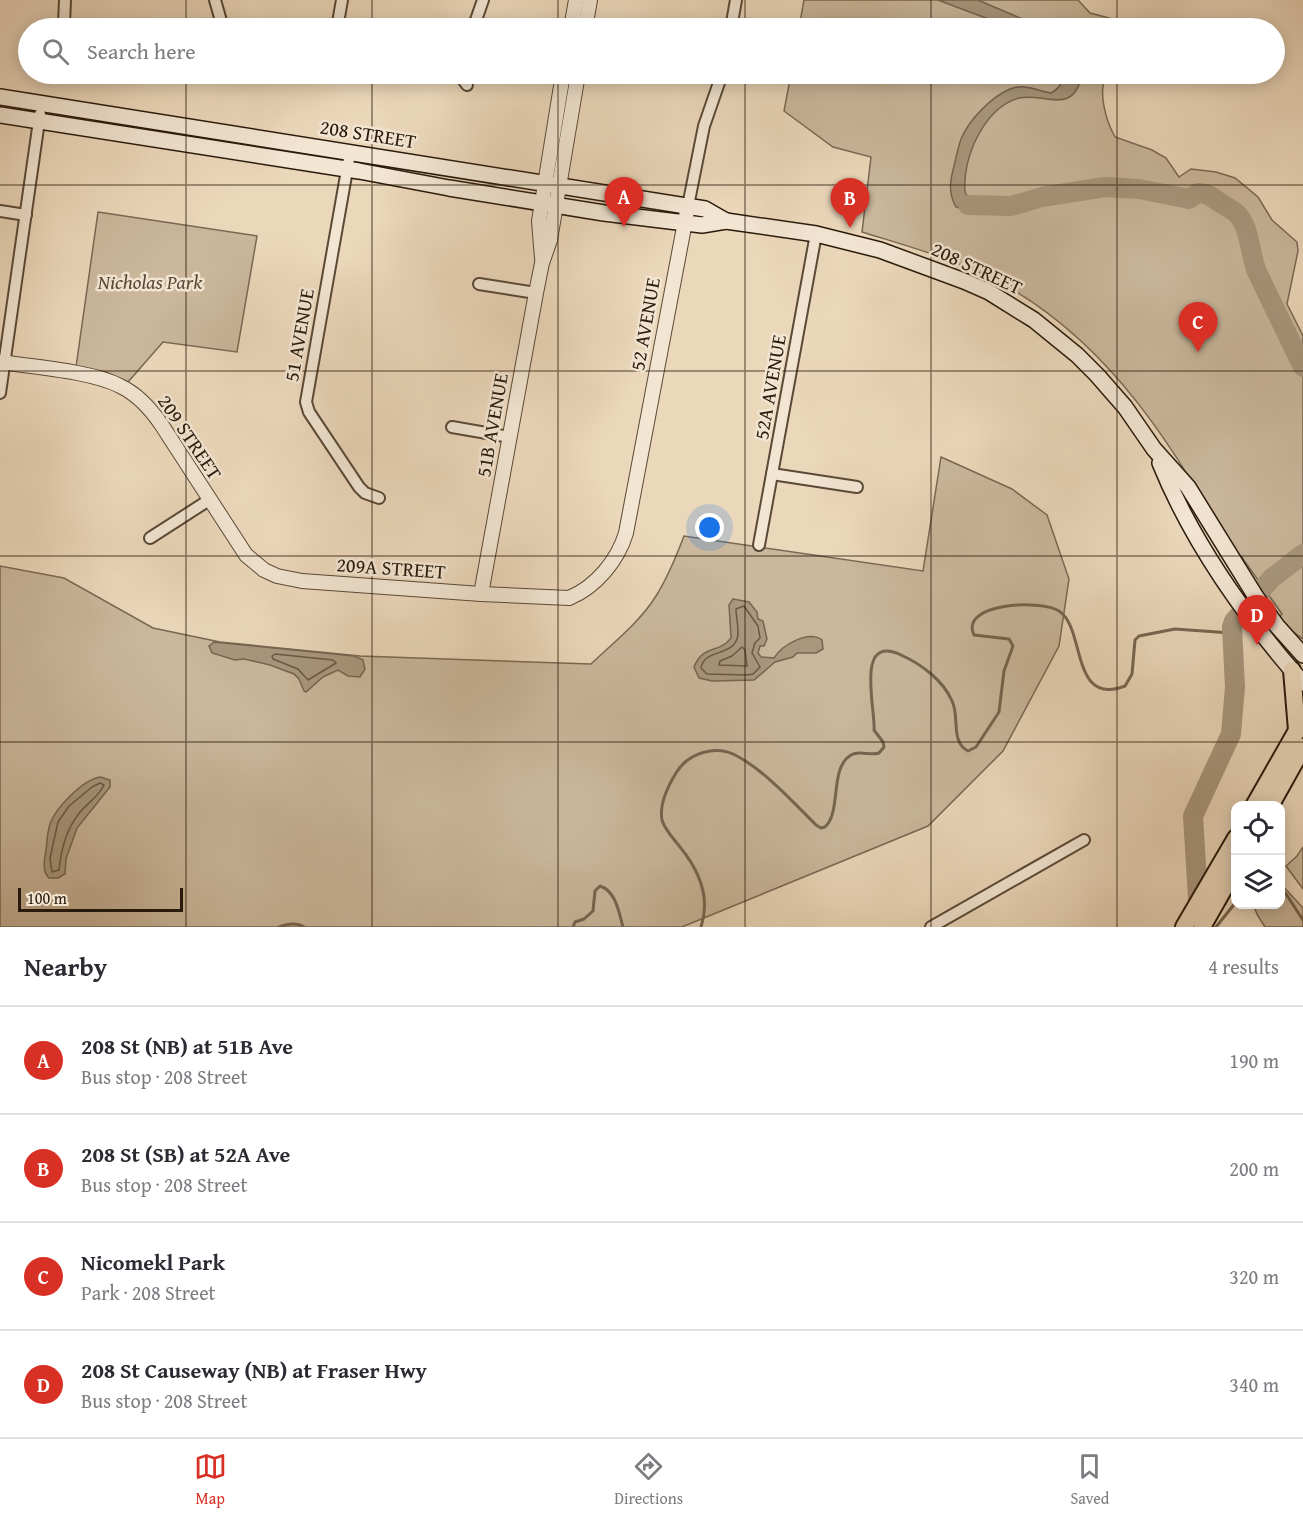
<!DOCTYPE html>
<html lang="en">
<head>
<meta charset="utf-8">
<style>
  body { margin:0; font-family:"Gentium Book Plus",serif; background:#f2f2f3; color:#2b2b33 }
  .controls { position:absolute; right:18px; bottom:18px; display:grid; overflow:hidden; border-radius:12px; box-shadow:0 3px 15px #0003 }
  .controls button { width:54px; height:54px; display:grid; place-items:center; padding:0; border:0; border-bottom:2px solid #e1e1e2; background:#fff; color:#2b2b33; font:30px sans-serif }
  .scale { position:absolute; left:18px; bottom:15px; width:165px; box-sizing:border-box; padding-left:6px; border:3px solid #2a1a0b; border-top:0; font-size:16px; line-height:21px; white-space:nowrap; color:#2a1a0b; -webkit-text-stroke:4px #f2e5d2; paint-order:stroke }
  .you { position:absolute; left:710px; top:528px; width:21px; height:21px; margin:-15px; border:4px solid #fff; border-radius:50%; background:#1a73e8; box-shadow:0 0 0 9px #1a73e833 }
  .badge { display:grid; place-items:center; width:39px; height:39px; border-radius:50%; background:#d93025; color:#fff; font-size:20px; font-weight:700 }
  .pin { position:absolute; translate:-50% -50px; filter:drop-shadow(0 2px 3px #0008) }
  .pin::after { content:''; position:absolute; top:32px; width:21px; height:18px; background:inherit; clip-path:polygon(0 0,100% 0,50% 100%) }
  .list { margin:0; padding:0; list-style:none }
  h2 { display:flex; justify-content:space-between; align-items:center; height:78px; margin:0; padding:0 24px; font-size:26px }
  h2 small { font-size:20px; font-weight:400; color:#7c7c81 }
  .list li { display:grid; grid-template-columns:39px 1fr auto; gap:18px; align-items:center; box-sizing:border-box; height:108px; padding:0 24px; border-top:2px solid #e1e1e2 }
  .list b { display:block; font-size:22px; white-space:nowrap }
  .list p { margin:0; font-size:20px; white-space:nowrap; color:#7c7c81 }
  .list em { font-size:20px; font-style:normal; color:#7c7c81 }
  .icon { flex:none; width:33px; height:33px; fill:none; stroke:currentColor; stroke-width:2; stroke-linecap:round; stroke-linejoin:round }
  .map { position:relative; flex:none; width:1303px; height:927px; overflow:hidden }
  .search { position:absolute; background:#fff; box-shadow:0 3px 15px #0003; left:18px; right:18px; top:18px; height:66px; display:flex; align-items:center; gap:15px; box-sizing:border-box; padding:0 21px; border-radius:33px; color:#7c7c81; font-size:22px }
  .sheet { height:510px; background:#fff }
  nav { display:flex; justify-content:space-around; align-items:center; box-sizing:border-box; height:84px; border-top:2px solid #e1e1e2; background:#fff; font-size:16px; color:#7c7c81 }
  nav a { display:grid; justify-items:center; gap:3px }
  nav .on { color:#d93025 }
  .map>svg:first-child { display:block }
  .green { fill:#cab79c; stroke:#7a6854; stroke-width:1.5 }
  .water { fill:#a9977e; stroke:#766550; stroke-width:1.5 }
  .lines { fill:none; stroke-linecap:round; stroke-linejoin:round }
  .shore { stroke:#6a5844; stroke-width:1.5 }
  .stream { stroke:#766550; stroke-width:3 }
  .river { stroke:#a9977e; stroke-width:20 }
  .minor-casing { stroke:#5a4937; stroke-width:14 }
  .tertiary-casing { stroke:#5a4937; stroke-width:16 }
  .secondary-casing { stroke:#2a1a0b; stroke-width:18 }
  .primary-casing { stroke:#2a1a0b; stroke-width:20 }
  .minor { stroke:#f2e5d2; stroke-width:10 }
  .tertiary { stroke:#f2e5d2; stroke-width:14 }
  .secondary { stroke:#f2e5d2; stroke-width:15 }
  .primary { stroke:#ebd7ba; stroke-width:16 }
  .grid { fill:none; stroke:#2a1a0b; stroke-width:1.5; stroke-opacity:0.55 }
  .labels { text-anchor:middle; stroke-width:5; stroke-linejoin:round; paint-order:stroke }
  .street-label { font-size:20px; fill:#2a1a0b; stroke:#f2e5d2 }
  .park-label { font-size:20px; font-style:italic; fill:#5a4936; stroke:#f2e5d2 }
</style>
</head>
<body>
<div class="map">
<svg width="1303" height="927" viewBox="0 0 1303 927">
  <rect width="100%" height="100%" fill="#ebd7ba"/>
  <filter id="stains"><feTurbulence type="fractalNoise" baseFrequency=".00333" numOctaves="4"/><feColorMatrix values="0 0 0 0 .2 0 0 0 0 .09 0 0 0 0 .02 0 0 0 .5 -.17"/></filter>
  <radialGradient id="worn" r=".72"><stop offset=".6" stop-color="#630" stop-opacity="0"/><stop offset="1" stop-color="#630" stop-opacity=".3"/></radialGradient>
  <g class="green">
    <polygon points="804,0 1078,0 1090,13 1113,19 1111,28 799,28"/>
    <path d="M791 74H1107C1097 91 1106 121 1115 137L1152 150 1166 158 1179 177 1191 169 1216 172 1235 178 1258 197 1272 220 1297 242 1298 251 1287 304 1303 336V639L1292 631 1285 623 1282 624 1278 618 1282 614 1241 556 1236 558C1177 452 1113 345 1003 284 959 260 910 247 862 232L871 157 833 147 784 111Z"/>
    <polygon points="98,212 257,236 237,352 163,342 128,382 106,372 76,367"/>
    <path d="M941 457 1012 489 1047 515 1069 579 1059 646 1003 751 928 826 682 927H0V566L64 578 153 628 220 642 360 656 591 664C613 643 640 622 656 596 668 577 676 557 684 536L923 571Z"/>
    <polygon points="1303,847 1303,889 1286,866 1297,856"/>
    <polygon points="1281,884 1303,908 1303,927 1265,927 1258,916 1253,905 1280,904"/>
  </g>
  <g class="water">
    <polygon points="938,0 978,0 1020,18 1037,28 1012,28"/>
    <path d="M1064 74H1082C1074 117 1044 92 1019 98 984 108 962 158 965 192L967 196 975 199H997L995 207 972 210 956 207C948 193 950 181 954 166 956 157 958 148 961 139 969 120 991 97 1010 89 1024 83 1038 91 1051 93 1060 88 1062 83 1064 74Z"/>
    <path d="M733 599 749 602 757 612 758 619 763 621 767 639 764 646H760L758 653 761 657 774 658C782 645 808 630 822 640L823 649 816 653H797L793 657 775 662 754 680 712 681 699 678 694 667C703 644 719 654 731 638L729 605Z"/>
    <polygon points="214,642 354,656 363,660 365,669 360,677 348,676 338,670 323,677 306,692 304,691 299,679 294,674 270,665 244,659 235,660 212,653 209,646"/>
    <path d="M100 777 110 780V787L77 828 66 859 65 874 58 878H49C42 871 44 861 46 851 47 842 47 833 50 824 56 807 83 780 100 777Z"/>
  </g>
  <g class="lines">
    <g class="shore">
      <path d="M744 606 758 626 760 638 755 643 752 653 760 667 753 674 747 675 707 674 701 668C704 649 730 657 737 639 740 631 736 618 736 609Z"/>
      <polygon points="742,647 745,650 747,666 719,665 720,661 732,656"/>
      <polygon points="275,654 333,660 336,663 308,680 298,669 273,659 272,656"/>
      <path d="M100 783 104 785C99 796 89 802 81 811 67 827 61 849 59 870L52 872 50 858 58 822 69 806 92 787Z"/>
    </g>
    <g class="stream">
      <polyline points="1280,890 1286,894 1303,920"/>
      <path d="M279 927C287 924 296 922 304 927"/>
      <path d="M573 927 575 922 584 919 593 911 595 891 600 886C616 891 619 913 623 927"/>
      <path d="M701 927C711 897 698 869 680 847 673 838 665 830 662 820 659 804 668 786 676 773 688 753 716 744 737 756 765 771 793 802 816 825L821 828 825 827C842 811 829 768 851 755 860 750 870 756 879 753L884 747 883 742 874 730C876 710 854 633 901 655 921 664 943 680 952 701 960 716 950 742 968 751L976 747 999 712 1004 671 1013 646 1009 639 974 635C959 603 1041 599 1059 611 1086 628 1070 707 1125 686L1132 674 1135 640 1139 636 1175 629 1231 633"/>
      <polyline points="1216,927 1236,902"/>
    </g>
    <g class="river">
      <path d="M968 205 1011 206 1042 197 1105 187 1139 189 1189 199 1198 193C1207 193 1212 197 1219 202 1225 206 1231 209 1236 213 1250 225 1250 255 1257 272L1303 367"/>
      <polyline points="1199,914 1193,816 1231,734 1235,687 1232,627 1234,621 1272,578 1303,554"/>
    </g>
    <defs>
      <g id="minor">
        <polyline points="215,0 223,28"/>
        <polyline points="64,24 65,0"/>
        <polyline points="337,28 342,0"/>
        <polyline points="470,28 476,20 483,0"/>
        <polyline points="731,28 736,0"/>
        <polyline points="373,74 387,74"/>
        <polyline points="459,74 467,85"/>
        <polyline points="350,153 306,402 309,412 359,487 365,493 379,498"/>
        <polyline points="688,206 704,126 722,74"/>
        <polyline points="0,211 26,215"/>
        <polyline points="479,284 536,293"/>
        <polyline points="0,393 40,114"/>
        <polyline points="452,427 510,437"/>
        <polyline points="772,474 857,487"/>
        <polyline points="150,538 209,500"/>
        <polyline points="759,545 816,234"/>
        <polyline points="931,927 1084,840"/>
      </g>
      <g id="tertiary">
        <polyline points="571,28 576,0"/>
        <polyline points="585,28 590,0"/>
        <polyline points="542,258 539,221 563,74"/>
        <path d="M0 362C33 367 91 371 120 386 137 394 150 408 161 424L246 555 264 570 277 576 302 581 481 594 569 598C596 587 618 560 626 533L688 206"/>
        <polyline points="481,594 536,293 542,263 550,240 578,74"/>
      </g>
      <g id="secondary">
        <polyline points="0,97 705,209 726,221"/>
        <polyline points="0,115 359,171 449,188 604,213 702,225 726,221 816,234 880,250 964,281 989,292 1034,320 1077,355 1097,375 1125,407 1154,449 1188,487 1256,597 1277,626 1303,655"/>
        <path d="M1160 463C1193 544 1245 617 1303 683"/>
      </g>
      <g id="primary">
        <polyline points="1292,670 1297,730"/>
        <polyline points="1254,806 1303,720"/>
        <polyline points="1270,806 1303,747"/>
        <polyline points="1184,927 1236,838"/>
        <polyline points="1202,927 1236,867"/>
      </g>
    </defs>
    <use href="#minor" class="minor-casing"/>
    <use href="#tertiary" class="tertiary-casing"/>
    <use href="#secondary" class="secondary-casing"/>
    <use href="#primary" class="primary-casing"/>
    <use href="#minor" class="minor"/>
    <use href="#tertiary" class="tertiary"/>
    <use href="#secondary" class="secondary"/>
    <use href="#primary" class="primary"/>
  </g>
  <path class="grid" d="M186 0V28M372 0V28M558 0V28M745 0V28M931 0V28M1117 0V28M186 74V927M372 74V927M558 74V927M745 74V927M931 74V927M1117 74V927M0 185H1303M0 371H1303M0 556H1303M0 742H1303"/>
  <g class="labels">
    <g class="street-label">
      <text transform="translate(368 134) rotate(9)" y="7">208 STREET</text>
      <text transform="translate(977 268) rotate(25)" y="7">208 STREET</text>
      <text transform="translate(645 324) rotate(-80)" y="7">52 AVENUE</text>
      <text transform="translate(299 335) rotate(-80)" y="7">51 AVENUE</text>
      <text transform="translate(770 387) rotate(-80)" y="7">52A AVENUE</text>
      <text transform="translate(492 425) rotate(-80)" y="7">51B AVENUE</text>
      <text transform="translate(190 437) rotate(56)" y="7">209 STREET</text>
      <text transform="translate(391 568) rotate(4)" y="7">209A STREET</text>
    </g>
    <g class="park-label">
      <text x="150" y="289">Nicholas Park</text>
    </g>
  </g>
  <rect width="100%" height="100%" filter="url(#stains)"/>
  <rect width="100%" height="100%" fill="url(#worn)"/>
</svg>
<div class="controls">
<button><svg class="icon" aria-label="locate" viewBox="0 0 24 24"><circle cx="12" cy="12" r="6"/><path d="M12 2v4M12 18v4M2 12h4M18 12h4"/></svg></button>
<button><svg class="icon" aria-label="layers" viewBox="0 0 24 24"><path d="M12 4l9 5-9 5-9-5zM3 14l9 5 9-5"/></svg></button>
</div>
<div class="scale">100 m</div>
<div class="you"></div>
<div class="pin badge" style="left:624px;top:227px">A</div>
<div class="pin badge" style="left:850px;top:228px">B</div>
<div class="pin badge" style="left:1198px;top:352px">C</div>
<div class="pin badge" style="left:1257px;top:645px">D</div>
<div class="search"><svg class="icon" aria-label="search" viewBox="0 0 24 24"><circle cx="10" cy="10" r="6"/><path d="M15 15l6 6"/></svg>Search here</div>
</div>
<section class="sheet">
<h2>Nearby<small>4 results</small></h2>
<ul class="list">
<li><span class="badge">A</span><div><b>208 St (NB) at 51B Ave</b><p>Bus stop · 208 Street</p></div><em>190 m</em></li>
<li><span class="badge">B</span><div><b>208 St (SB) at 52A Ave</b><p>Bus stop · 208 Street</p></div><em>200 m</em></li>
<li><span class="badge">C</span><div><b>Nicomekl Park</b><p>Park · 208 Street</p></div><em>320 m</em></li>
<li><span class="badge">D</span><div><b>208 St Causeway (NB) at Fraser Hwy</b><p>Bus stop · 208 Street</p></div><em>340 m</em></li>
</ul>
</section>
<nav>
<a class="on"><svg class="icon" aria-label="map" viewBox="0 0 24 24"><path d="M3 6l6-2 6 2 6-2v14l-6 2-6-2-6 2zM9 4v14M15 6v14"/></svg>Map</a>
<a><svg class="icon" aria-label="directions" viewBox="0 0 24 24"><path d="M12 3l9 9-9 9-9-9zM9 14v-3h6M13 9l2 2-2 2"/></svg>Directions</a>
<a><svg class="icon" aria-label="saved" viewBox="0 0 24 24"><path d="M7 4h10v16l-5-4-5 4z"/></svg>Saved</a>
</nav>
</body>
</html>
